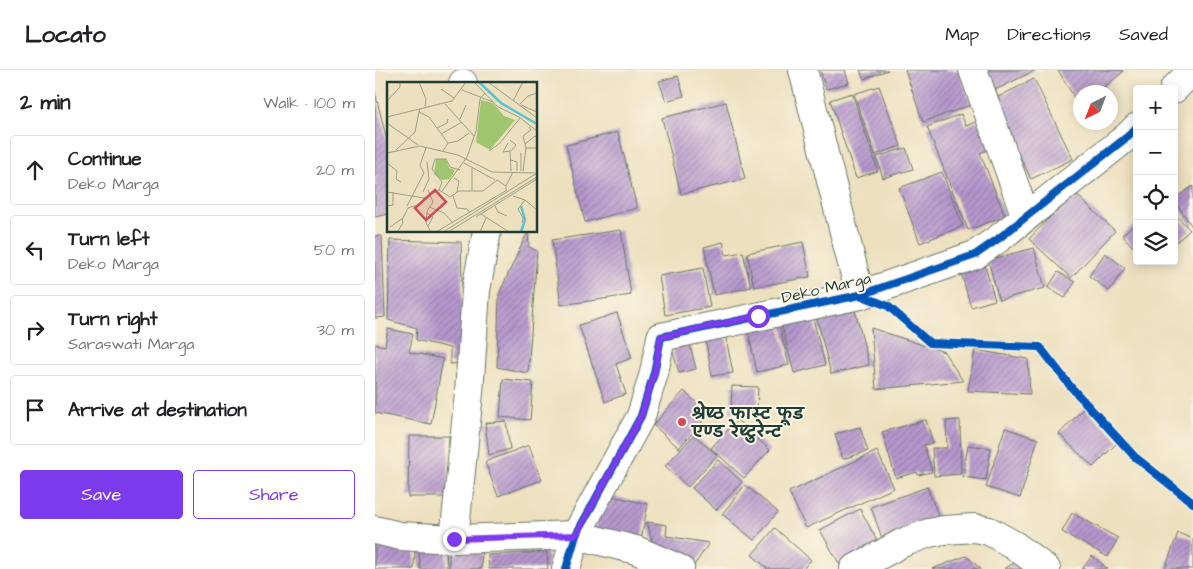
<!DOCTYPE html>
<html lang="en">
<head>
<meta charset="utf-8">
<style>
  body { margin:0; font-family:"Architects Daughter","Playpen Sans Deva",sans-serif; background:#f2f2f2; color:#202124 }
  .controls { position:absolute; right:15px; top:15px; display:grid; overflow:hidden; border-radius:5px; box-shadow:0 2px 12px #0003 }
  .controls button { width:45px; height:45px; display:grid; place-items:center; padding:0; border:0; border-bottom:1px solid #e0e0e0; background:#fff; color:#202124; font:25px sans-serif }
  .compass { position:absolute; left:698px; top:15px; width:45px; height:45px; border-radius:50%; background:#fff; box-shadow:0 2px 12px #0003; rotate:222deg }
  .stop { position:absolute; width:15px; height:15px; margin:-11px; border:4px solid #7c3aed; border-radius:50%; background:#fff }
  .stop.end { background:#7c3aed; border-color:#fff; box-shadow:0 1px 5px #0008 }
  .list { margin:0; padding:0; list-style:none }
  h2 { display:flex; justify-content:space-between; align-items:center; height:65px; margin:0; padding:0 20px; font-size:21px }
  h2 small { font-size:16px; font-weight:400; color:#757577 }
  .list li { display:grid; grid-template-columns:32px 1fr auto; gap:15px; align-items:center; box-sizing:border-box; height:70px; margin:0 10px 10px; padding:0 10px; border:1px solid #e0e0e0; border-radius:5px }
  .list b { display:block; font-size:19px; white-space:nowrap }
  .list p { margin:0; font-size:16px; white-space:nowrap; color:#757577 }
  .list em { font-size:16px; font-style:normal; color:#757577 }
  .actions { display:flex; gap:10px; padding:15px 20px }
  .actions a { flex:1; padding:11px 0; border:1px solid #7c3aed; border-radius:5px; text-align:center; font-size:18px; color:#7c3aed }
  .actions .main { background:#7c3aed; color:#fff }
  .icon { flex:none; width:28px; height:28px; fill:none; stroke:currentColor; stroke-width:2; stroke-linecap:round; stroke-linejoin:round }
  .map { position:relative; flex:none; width:818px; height:499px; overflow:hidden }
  header { display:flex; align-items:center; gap:30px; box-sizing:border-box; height:70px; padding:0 25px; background:#fff; border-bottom:1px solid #e0e0e0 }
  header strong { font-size:24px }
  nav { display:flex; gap:28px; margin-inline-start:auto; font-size:18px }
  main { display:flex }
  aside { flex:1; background:#fff }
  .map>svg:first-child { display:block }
  .building { fill:url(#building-hatch) }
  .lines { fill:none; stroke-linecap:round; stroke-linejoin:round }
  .minor-casing { stroke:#677665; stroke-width:30 }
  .minor { stroke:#fff; stroke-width:28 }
  .cycleway-casing { stroke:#fcf5e5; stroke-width:11 }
  .cycleway { stroke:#0057b8; stroke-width:8 }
  .route { stroke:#7c3aed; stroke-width:6 }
  .poi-dot { fill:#d1495b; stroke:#fcf5e5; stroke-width:2 }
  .labels { text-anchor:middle; stroke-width:4; stroke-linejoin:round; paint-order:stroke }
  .street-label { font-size:16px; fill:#1f3d34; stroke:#fcf5e5 }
  .poi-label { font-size:16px; font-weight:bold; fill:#1f3d34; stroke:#fcf5e5; text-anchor:start }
  .inset-river { fill:none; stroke:#58c3d3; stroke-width:2.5 }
  .inset-road { fill:none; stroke:#9b9f87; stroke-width:1 }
  .view { fill:#d1495b; fill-opacity:0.15; stroke:#d1495b; stroke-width:2.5 }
  .inset-edge { fill:none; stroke:#1f3d34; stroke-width:2.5 }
</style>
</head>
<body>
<header>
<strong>Locato</strong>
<nav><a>Map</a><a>Directions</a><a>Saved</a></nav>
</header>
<main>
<aside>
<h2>2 min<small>Walk · 100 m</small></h2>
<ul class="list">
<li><svg class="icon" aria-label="ahead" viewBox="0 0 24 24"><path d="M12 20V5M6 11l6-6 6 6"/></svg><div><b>Continue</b><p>Deko Marga</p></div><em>20 m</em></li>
<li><svg class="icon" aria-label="left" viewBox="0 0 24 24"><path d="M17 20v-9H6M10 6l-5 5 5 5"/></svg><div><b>Turn left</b><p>Deko Marga</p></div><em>50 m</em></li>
<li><svg class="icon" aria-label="right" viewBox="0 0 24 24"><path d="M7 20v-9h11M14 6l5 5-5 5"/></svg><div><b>Turn right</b><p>Saraswati Marga</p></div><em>30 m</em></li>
<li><svg class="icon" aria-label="arrive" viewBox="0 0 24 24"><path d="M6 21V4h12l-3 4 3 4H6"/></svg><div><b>Arrive at destination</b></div></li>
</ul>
<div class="actions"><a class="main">Save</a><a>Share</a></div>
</aside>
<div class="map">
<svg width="818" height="499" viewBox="0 0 818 499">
  <defs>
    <pattern id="building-hatch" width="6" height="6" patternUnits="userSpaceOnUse" patternTransform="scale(1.25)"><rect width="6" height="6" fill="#b597cd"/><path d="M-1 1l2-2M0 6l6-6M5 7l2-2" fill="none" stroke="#937ca7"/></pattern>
  </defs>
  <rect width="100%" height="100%" fill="#fcf5e5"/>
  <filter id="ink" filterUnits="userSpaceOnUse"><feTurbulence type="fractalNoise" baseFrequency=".02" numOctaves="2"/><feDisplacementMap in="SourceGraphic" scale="10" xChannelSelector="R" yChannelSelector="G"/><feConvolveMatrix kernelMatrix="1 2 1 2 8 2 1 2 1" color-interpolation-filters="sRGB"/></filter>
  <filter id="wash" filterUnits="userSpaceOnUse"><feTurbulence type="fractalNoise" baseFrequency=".0096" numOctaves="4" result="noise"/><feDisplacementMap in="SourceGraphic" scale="20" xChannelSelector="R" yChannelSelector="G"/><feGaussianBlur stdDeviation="1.12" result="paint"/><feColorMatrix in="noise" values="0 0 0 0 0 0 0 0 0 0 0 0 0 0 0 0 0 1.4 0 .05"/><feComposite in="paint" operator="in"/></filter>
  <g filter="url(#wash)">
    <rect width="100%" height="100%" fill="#ede0bf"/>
    <g id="blocks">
      <g class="building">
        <polygon points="445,0 470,0 474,13 451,19"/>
        <polygon points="485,0 513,0 489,9"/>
        <polygon points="530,0 584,0 596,35 548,52"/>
        <polygon points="610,0 661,0 620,20"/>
        <polygon points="683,0 747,0 748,2 723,22 706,22 706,39"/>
        <polygon points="303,6 309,26 291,31 284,11"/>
        <polygon points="659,9 698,89 656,109 617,30"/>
        <polygon points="504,16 526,76 500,85 479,24"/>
        <polygon points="0,22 14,79 14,144 0,147"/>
        <polygon points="477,23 503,101 481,108 455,30"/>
        <polygon points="351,32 370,109 306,124 287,48"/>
        <polygon points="586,44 591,56 609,48 621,77 605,83 630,146 593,160 552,57"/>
        <polygon points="243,62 262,138 210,152 191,75"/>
        <polygon points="531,78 538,99 508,108 501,87"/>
        <polygon points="567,102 588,156 545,173 524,118"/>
        <polygon points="818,116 818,158 799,130 799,129"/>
        <polygon points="699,122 740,161 696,208 654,169"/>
        <polygon points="799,143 815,160 799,174"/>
        <polygon points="762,152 762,181 747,165"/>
        <polygon points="246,160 256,225 186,235 177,170"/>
        <polygon points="153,161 154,177 162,181 153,303 122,297 124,224"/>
        <polygon points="0,166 7,166 10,247 0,248"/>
        <polygon points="15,170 86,172 89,293 75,294 75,278 41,270 42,258 13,250"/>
        <polygon points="348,172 351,185 368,182 376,217 339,225 329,177"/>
        <polygon points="428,172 435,207 379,217 372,183"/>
        <polygon points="659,178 670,218 624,230 613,190"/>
        <polygon points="730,183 750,198 734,221 714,206"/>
        <polygon points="608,189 620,230 596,237 584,196"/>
        <polygon points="328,198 335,237 290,245 284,206"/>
        <polygon points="683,202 700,212 690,228 673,218"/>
        <polygon points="479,236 494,295 456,304 441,245"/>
        <polygon points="435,237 450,295 419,303 404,245"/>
        <polygon points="242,243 257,288 241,294 251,324 230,332 204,255"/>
        <polygon points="403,249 414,295 382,302 372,256"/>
        <polygon points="496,258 569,282 588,311 501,319"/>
        <polygon points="13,259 38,264 34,282 68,289 56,354 0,343 0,274 10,276"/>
        <polygon points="350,263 358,303 337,306 330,267"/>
        <polygon points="314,271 321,299 304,303 296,275"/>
        <polygon points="600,280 653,289 655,324 593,321"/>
        <polygon points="128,309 158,312 155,350 125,347"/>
        <polygon points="357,316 383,317 382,343 356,342"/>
        <polygon points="309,321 334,344 304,378 278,355"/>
        <polygon points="709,338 744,371 718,397 684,364"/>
        <polygon points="362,350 395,380 369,408 336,378"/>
        <polygon points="551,350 558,373 549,375 557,402 543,405 542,402 521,408 507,362"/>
        <polygon points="585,350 586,404 559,406 557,378 572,378 571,351"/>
        <polygon points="131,351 135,379 114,385 110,353"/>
        <polygon points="485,357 493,381 468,389 460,364"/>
        <polygon points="630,358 663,369 645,428 611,417"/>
        <polygon points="319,365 342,385 313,417 290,396"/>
        <polygon points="34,366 74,366 73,427 33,427"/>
        <polygon points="154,375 167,410 123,426 110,392"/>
        <polygon points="593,375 616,378 611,410 588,407"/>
        <polygon points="502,381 519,418 431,458 414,422"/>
        <polygon points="343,390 367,412 341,440 317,418"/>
        <polygon points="370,415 403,442 379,470 347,444"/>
        <polygon points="552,417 565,450 508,471 496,437"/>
        <polygon points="227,424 273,434 265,475 219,466"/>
        <polygon points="485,439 504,474 465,495 445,460"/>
        <polygon points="697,443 743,468 733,487 687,462"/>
        <polygon points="272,452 292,455 291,466 334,473 318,497 280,481"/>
        <polygon points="400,458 436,490 428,499 391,499 392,498 377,485"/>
        <polygon points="803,463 818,469 818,499 790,499"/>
        <polygon points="0,470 40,474 39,499 0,499"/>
        <polygon points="44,476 71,476 72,499 45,499"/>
        <polygon points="74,477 107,477 106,499 74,499"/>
        <polygon points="172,482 173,499 114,499 113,485"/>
        <polygon points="591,486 606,499 557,499"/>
        <polygon points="717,486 733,499 707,499"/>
        <polygon points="644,490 660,499 629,499"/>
      </g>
    </g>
  </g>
  <g filter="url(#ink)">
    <use href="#blocks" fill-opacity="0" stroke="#677665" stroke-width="1"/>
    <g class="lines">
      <defs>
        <g id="minor">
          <polyline points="428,0 485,225"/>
          <polyline points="598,0 651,147"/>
          <polyline points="88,13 88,14"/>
          <polyline points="799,19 818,0"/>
          <polyline points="0,460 25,466 79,469 201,465 261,480 305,499"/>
          <polyline points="79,469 94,323 101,220 112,161"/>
          <polyline points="191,499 201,465 266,346 279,303 286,267 485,225 600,185 623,169 752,67 762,57"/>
          <polyline points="479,499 527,473 554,463 569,460 600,458 614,461 639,475 671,499"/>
        </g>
      </defs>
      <use href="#minor" class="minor-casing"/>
      <use href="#minor" class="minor"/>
      <defs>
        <g id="cycleway">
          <polyline points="485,225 513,236 555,273 665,277 696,317 760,387 818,433"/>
          <polyline points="191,499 201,465 266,346 279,303 286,267 485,225 600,185 623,169 752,67 762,57"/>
        </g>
      </defs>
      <use href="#cycleway" class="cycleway-casing"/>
      <use href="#cycleway" class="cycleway"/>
    </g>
  </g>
  <g class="lines" filter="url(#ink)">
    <polyline class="route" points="79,469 201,465 266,346 279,304 286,267 383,246"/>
  </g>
  <circle class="poi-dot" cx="307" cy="352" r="5"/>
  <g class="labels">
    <g class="street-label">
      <text transform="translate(451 217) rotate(-13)" y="6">Deko Marga</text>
    </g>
    <g class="poi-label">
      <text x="317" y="349">श्रेष्ठ फास्ट फूड<tspan x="317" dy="18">एण्ड रेष्टुरेन्ट</tspan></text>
    </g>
  </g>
  <g transform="translate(12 12)">
    <rect width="150" height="150" fill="#ede0bf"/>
    <path d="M94 18 106 21 117 34 128 38 103 68 89 60Z" fill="#a1c670"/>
    <path d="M49 77H59L62 86 68 88 63 97 55 98 47 92Z" fill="#a1c670"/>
    <path class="inset-river" d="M92 0 114 21 150 42M134 150 138 138 134 124"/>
    <path class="inset-road" d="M32 0 39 17 38 24M87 0 111 25 132 35 150 49M101 0 150 36M54 7 67 16M75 8 106 20M0 19 13 5V0M126 19 136 0M58 22 87 54M133 22 141 14 150 11M134 23 150 30M33 27 32 30 42 35 61 61 56 69M0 35 65 19 79 0M73 37 79 23M0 41 31 63M50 46 60 41 61 37M54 52 75 40M123 58 129 63 124 69M61 61 71 59 82 51M121 61 116 70 123 69 124 89M138 62 148 54 150 56M139 66 136 54 144 48 142 45M9 68 28 50 32 30M102 69 113 61 133 36M0 71 33 64 71 73 105 90 148 91M124 78 130 80V89M0 81 10 89 9 97 14 100M77 81 108 98M85 86V109M134 89V71M136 89 139 66H150M67 96 72 99 70 110M119 104 126 90M41 108 46 120 40 129 39 141 44 150M52 108 55 100 45 87 48 77H59L63 85 73 88M55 109 80 75 89 49 93 17 98 11M0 110 37 116M36 110 42 97 40 80M66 114 70 126 80 127 83 131M126 114 138 118 150 128M37 116 52 108 63 115 72 109H96L110 98 119 104V108M0 124 6 123V110M20 124 37 91 33 83 39 66M108 124 111 130 120 134M42 125 57 131 65 140M40 131 46 135 41 144M94 132 122 150M89 135 150 97M135 141 136 136 131 127 138 118M3 145 16 136 21 126 34 122 37 116M10 150 16 141 15 136M49 150 120 108M56 150 150 91M61 150 150 95M93 150 99 136"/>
    <path class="view" d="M48 108 59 120 39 138 28 126Z"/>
    <rect width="150" height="150" class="inset-edge"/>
  </g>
</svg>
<div class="controls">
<button>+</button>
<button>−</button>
<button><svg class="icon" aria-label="locate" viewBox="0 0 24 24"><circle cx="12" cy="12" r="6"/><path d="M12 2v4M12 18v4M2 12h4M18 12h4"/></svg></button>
<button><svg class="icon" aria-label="layers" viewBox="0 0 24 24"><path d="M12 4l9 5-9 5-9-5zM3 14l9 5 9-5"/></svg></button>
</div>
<svg class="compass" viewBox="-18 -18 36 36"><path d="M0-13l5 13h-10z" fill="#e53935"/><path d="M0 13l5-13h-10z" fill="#757577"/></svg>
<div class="stop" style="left:383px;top:246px"></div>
<div class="stop end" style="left:79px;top:469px"></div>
</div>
</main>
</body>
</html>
